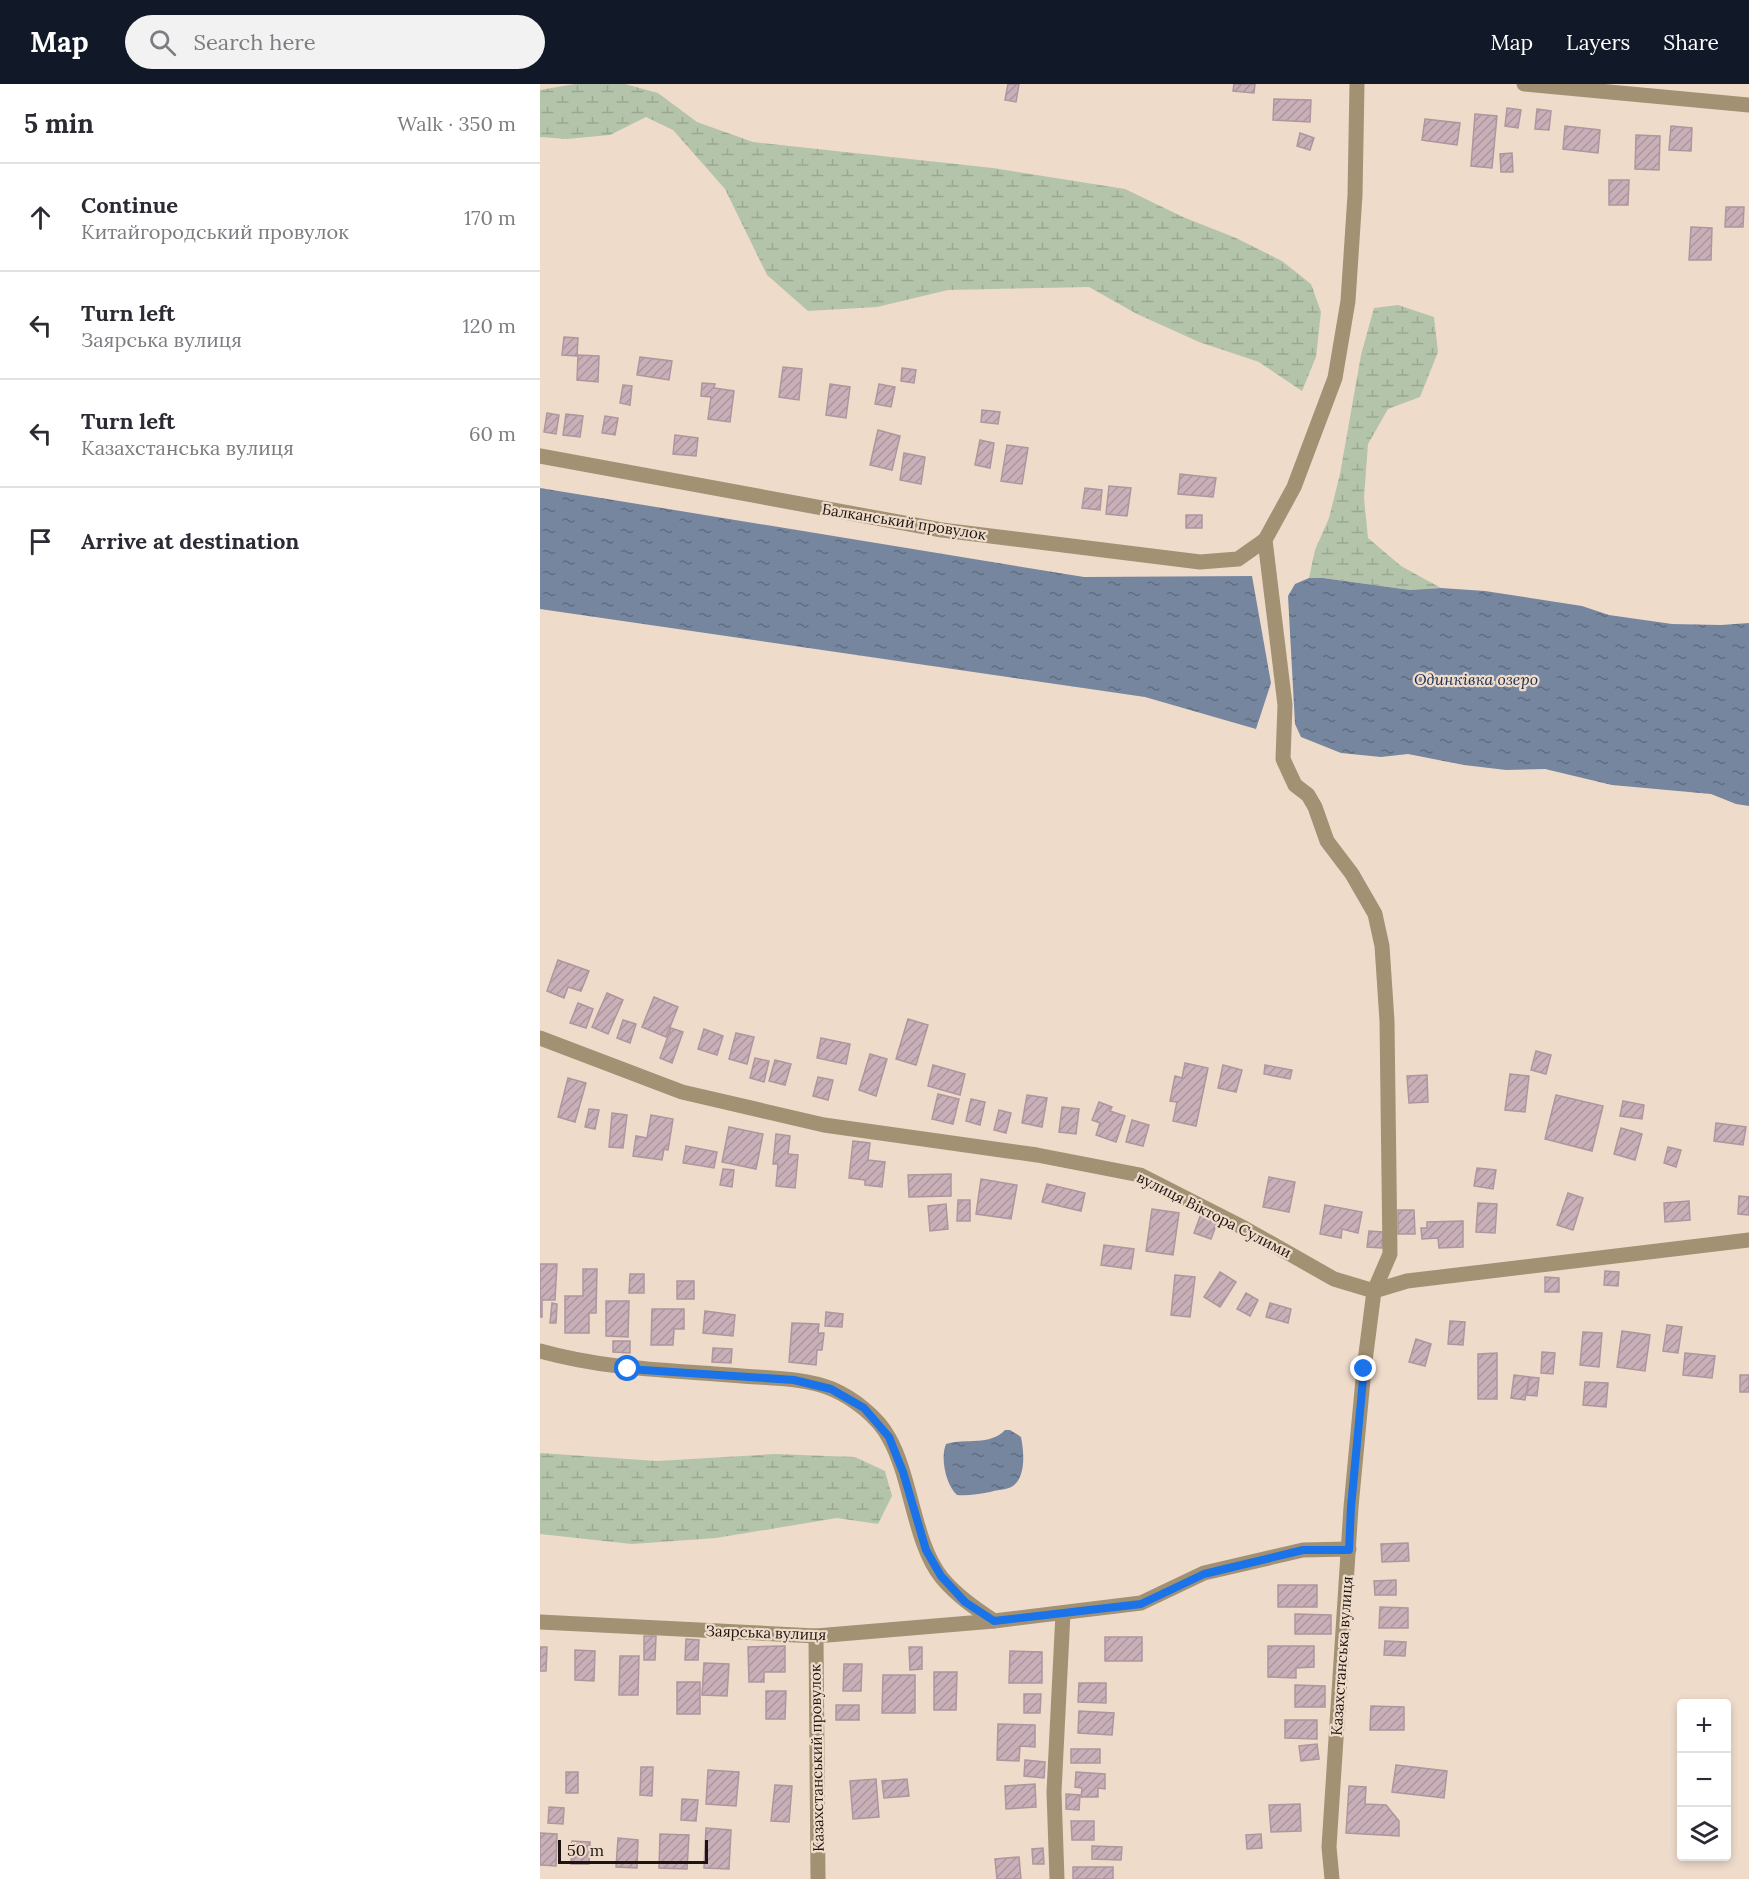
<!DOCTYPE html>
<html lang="en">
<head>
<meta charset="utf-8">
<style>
  body { margin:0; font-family:Lora,serif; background:#f2f2f3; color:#2b2b33 }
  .controls { position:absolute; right:18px; bottom:18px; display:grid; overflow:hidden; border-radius:6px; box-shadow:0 3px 9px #0003 }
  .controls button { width:54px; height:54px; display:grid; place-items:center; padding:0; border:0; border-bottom:2px solid #e1e1e2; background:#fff; color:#2b2b33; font:30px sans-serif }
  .scale { position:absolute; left:18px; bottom:15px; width:150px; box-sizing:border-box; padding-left:6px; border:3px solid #1c150f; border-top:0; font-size:16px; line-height:21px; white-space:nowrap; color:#1c150f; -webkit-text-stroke:4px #efdbca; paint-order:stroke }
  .stop { position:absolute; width:18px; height:18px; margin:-14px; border:4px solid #1a73e8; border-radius:50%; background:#fff }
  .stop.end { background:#1a73e8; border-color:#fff; box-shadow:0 2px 6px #0008 }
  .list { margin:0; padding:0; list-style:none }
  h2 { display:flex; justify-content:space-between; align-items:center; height:78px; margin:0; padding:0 24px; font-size:26px }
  h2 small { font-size:20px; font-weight:400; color:#7c7c81 }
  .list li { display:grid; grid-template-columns:39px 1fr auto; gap:18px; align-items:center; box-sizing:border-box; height:108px; padding:0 24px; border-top:2px solid #e1e1e2 }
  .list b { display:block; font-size:22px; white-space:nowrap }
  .list p { margin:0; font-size:20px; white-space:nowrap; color:#7c7c81 }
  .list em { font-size:20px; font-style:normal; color:#7c7c81 }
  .icon { flex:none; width:33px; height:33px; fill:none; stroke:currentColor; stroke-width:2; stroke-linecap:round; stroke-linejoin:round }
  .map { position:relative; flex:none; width:1209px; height:1795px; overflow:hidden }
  header { display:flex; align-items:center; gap:36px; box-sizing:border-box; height:84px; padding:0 30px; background:#111827; color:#fff }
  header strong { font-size:28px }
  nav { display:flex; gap:33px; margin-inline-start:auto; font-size:21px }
  .search { width:420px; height:54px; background:#f2f2f3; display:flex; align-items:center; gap:15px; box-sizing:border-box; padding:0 21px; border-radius:33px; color:#7c7c81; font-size:22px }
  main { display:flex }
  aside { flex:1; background:#fff }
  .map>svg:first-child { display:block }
  .wetland { fill:url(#wetland-marsh) }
  .water { fill:url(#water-ripples) }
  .building { fill:url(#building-hatch); stroke:#af959e; stroke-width:1.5 }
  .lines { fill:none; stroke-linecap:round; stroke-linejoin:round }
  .minor { stroke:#a39174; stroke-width:15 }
  .route { stroke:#1a73e8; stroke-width:8 }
  .labels { text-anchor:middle; stroke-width:4.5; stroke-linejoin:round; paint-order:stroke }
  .street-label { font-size:15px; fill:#1c150f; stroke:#efdbca }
  .water-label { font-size:16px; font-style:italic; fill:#162c51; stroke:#efdbca }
</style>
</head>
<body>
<header>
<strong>Map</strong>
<div class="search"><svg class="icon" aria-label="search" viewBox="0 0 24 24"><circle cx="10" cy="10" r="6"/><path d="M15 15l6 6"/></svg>Search here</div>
<nav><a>Map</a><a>Layers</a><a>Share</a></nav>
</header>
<main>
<aside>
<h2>5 min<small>Walk · 350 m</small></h2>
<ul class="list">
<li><svg class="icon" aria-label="ahead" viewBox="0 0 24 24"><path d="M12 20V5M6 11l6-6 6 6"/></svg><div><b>Continue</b><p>Китайгородський провулок</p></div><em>170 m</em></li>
<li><svg class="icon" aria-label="left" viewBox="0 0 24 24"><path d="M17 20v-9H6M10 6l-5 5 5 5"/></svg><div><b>Turn left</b><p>Заярська вулиця</p></div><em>120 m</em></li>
<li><svg class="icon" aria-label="left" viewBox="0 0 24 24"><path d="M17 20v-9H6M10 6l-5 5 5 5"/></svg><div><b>Turn left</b><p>Казахстанська вулиця</p></div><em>60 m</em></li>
<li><svg class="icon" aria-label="arrive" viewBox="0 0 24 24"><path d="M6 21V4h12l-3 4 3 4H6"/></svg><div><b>Arrive at destination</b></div></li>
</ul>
</aside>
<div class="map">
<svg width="1209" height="1795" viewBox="0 0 1209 1795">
  <defs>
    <pattern id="wetland-marsh" width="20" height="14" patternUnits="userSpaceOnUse" patternTransform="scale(1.5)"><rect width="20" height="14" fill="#b4c4aa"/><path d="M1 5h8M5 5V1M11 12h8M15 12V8" fill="none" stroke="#9aa891"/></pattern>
    <pattern id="water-ripples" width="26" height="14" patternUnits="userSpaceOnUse" patternTransform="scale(1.5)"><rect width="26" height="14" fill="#76869f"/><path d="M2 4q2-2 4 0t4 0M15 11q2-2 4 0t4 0" fill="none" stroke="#606c80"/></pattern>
    <pattern id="building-hatch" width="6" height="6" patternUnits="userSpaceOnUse" patternTransform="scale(1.5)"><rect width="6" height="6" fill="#c9afb8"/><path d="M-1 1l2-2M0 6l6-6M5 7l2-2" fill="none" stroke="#ac969d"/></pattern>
  </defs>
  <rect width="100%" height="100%" fill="#efdbca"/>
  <g class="wetland">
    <polygon points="35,0 85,0 118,9 157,38 213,58 453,84 585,105 643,133 696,154 742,177 771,200 781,228 776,273 762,307 719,278 659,258 597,230 549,203 408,206 337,223 268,227 227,191 185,105 133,46 106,33 70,51 27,55 0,53 0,6"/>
    <polygon points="858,221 894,233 898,268 880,313 848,325 828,360 824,414 828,454 861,482 901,504 870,506 783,494 769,494 775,466 789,434 800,390 821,271 834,224"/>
    <polygon points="0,1369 117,1377 235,1370 315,1373 345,1387 352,1412 338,1440 297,1434 176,1454 92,1460 0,1450"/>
  </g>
  <g class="water">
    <polygon points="0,404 544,493 712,492 731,599 716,645 605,613 0,525"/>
    <polygon points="769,494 783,494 870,506 901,504 945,507 1042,522 1069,531 1132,540 1181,541 1209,539 1209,722 1196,720 1171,710 1072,701 1005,685 966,686 924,681 868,670 841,673 801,669 761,653 755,640 748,512 755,500"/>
    <path d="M465 1346H470L481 1353C484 1368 487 1397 469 1404 463 1406 456 1406 450 1408 439 1410 428 1412 417 1411 406 1401 400 1374 406 1360 426 1354 450 1362 465 1346Z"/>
  </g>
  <g class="building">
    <polygon points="468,0 479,0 476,18 465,16"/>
    <polygon points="694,0 715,0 714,9 693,7"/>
    <polygon points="734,15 771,16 770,38 733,36"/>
    <polygon points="967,24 981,26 978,44 965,42"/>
    <polygon points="997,25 1011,27 1009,46 995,45"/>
    <polygon points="935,30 957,32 952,84 931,82"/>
    <polygon points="885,35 920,39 917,61 882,56"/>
    <polygon points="1025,42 1060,46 1058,69 1023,65"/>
    <polygon points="1131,42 1152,44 1151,67 1129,66"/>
    <polygon points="760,49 774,54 770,66 757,62"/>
    <polygon points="1096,51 1120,52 1119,86 1095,85"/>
    <polygon points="972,69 973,88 961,88 960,70"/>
    <polygon points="1069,96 1089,96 1088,121 1069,121"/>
    <polygon points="1186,123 1204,123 1203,143 1185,143"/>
    <polygon points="1151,143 1172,144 1171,176 1149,176"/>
    <polygon points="24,253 38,254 37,272 22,271"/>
    <polygon points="38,271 59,272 58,298 37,296"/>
    <polygon points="100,273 132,277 129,296 97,291"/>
    <polygon points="243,283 262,285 259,316 239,313"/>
    <polygon points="362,284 376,286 374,299 361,297"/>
    <polygon points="162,299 175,300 174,304 194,307 190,338 168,335 171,313 161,312"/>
    <polygon points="290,300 310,303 306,334 286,331"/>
    <polygon points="339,300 355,303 351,323 335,320"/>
    <polygon points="83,301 92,302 90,321 80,319"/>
    <polygon points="442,326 460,328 458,340 441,338"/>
    <polygon points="7,329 19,331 16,350 4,348"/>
    <polygon points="26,330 43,332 40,353 23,351"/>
    <polygon points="65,332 78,334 75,351 62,349"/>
    <polygon points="338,346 360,352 352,386 330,381"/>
    <polygon points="135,351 158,354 156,372 133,370"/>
    <polygon points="440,356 454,359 450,384 435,381"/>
    <polygon points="467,361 488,364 482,400 461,397"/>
    <polygon points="364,369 385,373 381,400 360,396"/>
    <polygon points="640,390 676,394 673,413 638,410"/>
    <polygon points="569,402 591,404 587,432 566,430"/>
    <polygon points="545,404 562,406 560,426 542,424"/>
    <rect x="646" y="431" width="16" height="13"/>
    <polygon points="18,876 49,887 41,907 28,903 24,914 7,907"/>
    <polygon points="67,909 83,916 68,950 52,943"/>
    <polygon points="114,913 138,923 126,953 102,943"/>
    <polygon points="38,919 53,925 46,944 30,939"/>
    <polygon points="368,935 388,941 376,981 356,975"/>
    <polygon points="83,936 96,940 90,959 77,954"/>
    <polygon points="131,944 143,948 132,979 120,974"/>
    <polygon points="164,945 183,952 177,971 158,965"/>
    <polygon points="196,949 214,953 207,980 189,975"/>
    <polygon points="281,954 310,960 306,980 277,974"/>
    <polygon points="996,967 1011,971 1006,990 991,986"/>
    <polygon points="330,970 347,975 336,1012 319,1006"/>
    <polygon points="215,974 229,977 224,998 210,994"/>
    <polygon points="235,976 251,980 245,1001 229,997"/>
    <polygon points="645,979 668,984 656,1042 633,1037 637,1018 630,1017 635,992 642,994"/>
    <polygon points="393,981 425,990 420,1011 388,1002"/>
    <polygon points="683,981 702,986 696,1008 678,1004"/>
    <polygon points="725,981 752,986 750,995 724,990"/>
    <polygon points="970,990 989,992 985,1028 965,1026"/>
    <polygon points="887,991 888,1018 869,1019 867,992"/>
    <polygon points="278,993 293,996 288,1016 273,1012"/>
    <polygon points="28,994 46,999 35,1038 18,1033"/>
    <polygon points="398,1010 419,1015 413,1040 392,1035"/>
    <polygon points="487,1011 507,1014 502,1043 482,1039"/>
    <polygon points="1016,1011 1063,1022 1052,1067 1005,1055"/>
    <polygon points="431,1015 445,1018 440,1041 426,1037"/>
    <polygon points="1083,1017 1104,1021 1102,1035 1080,1032"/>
    <polygon points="559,1018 572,1023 570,1027 585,1032 576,1058 556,1051 560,1039 552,1036"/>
    <polygon points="522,1023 539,1025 536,1050 519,1048"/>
    <polygon points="49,1025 59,1026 55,1045 45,1043"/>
    <polygon points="459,1026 471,1029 466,1049 454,1046"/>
    <polygon points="72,1029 87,1031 83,1064 69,1063"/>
    <polygon points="111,1031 133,1035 128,1066 124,1065 122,1076 93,1072 96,1052 107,1054"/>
    <polygon points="592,1036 609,1041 603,1062 586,1058"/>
    <polygon points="1176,1039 1206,1043 1203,1061 1174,1057"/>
    <polygon points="189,1043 223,1050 216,1085 182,1078"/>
    <polygon points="1081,1044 1102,1050 1095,1076 1074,1070"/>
    <polygon points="236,1050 250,1052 248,1070 258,1071 255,1104 236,1102 238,1080 233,1080"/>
    <polygon points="313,1057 330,1059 328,1076 345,1078 342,1103 325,1101 325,1096 309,1094"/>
    <polygon points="146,1062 177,1068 174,1084 143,1079"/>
    <polygon points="1128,1063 1141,1066 1136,1083 1124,1079"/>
    <polygon points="937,1084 956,1086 953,1105 934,1102"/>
    <polygon points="183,1085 194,1086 192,1103 180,1101"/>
    <polygon points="411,1090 411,1112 369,1113 368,1091"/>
    <polygon points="729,1093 755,1098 749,1128 723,1123"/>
    <polygon points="441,1095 477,1101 471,1135 436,1130"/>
    <polygon points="507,1100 545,1109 541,1127 502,1118"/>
    <polygon points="1028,1109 1043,1114 1033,1146 1017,1141"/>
    <polygon points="1199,1112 1209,1113 1209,1131 1198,1130"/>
    <polygon points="418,1116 430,1116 430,1137 417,1137"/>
    <polygon points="1149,1117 1150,1136 1125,1138 1124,1119"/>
    <polygon points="938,1119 957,1120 955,1149 936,1148"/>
    <polygon points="406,1120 408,1145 390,1147 388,1122"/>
    <polygon points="785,1121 822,1128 818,1149 802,1145 801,1154 780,1150"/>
    <polygon points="612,1125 639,1129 633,1171 606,1167"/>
    <polygon points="858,1126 874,1126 875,1150 858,1150"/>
    <polygon points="661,1130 678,1136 671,1155 654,1149"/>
    <polygon points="923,1137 923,1163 899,1164 898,1154 882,1155 881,1144 887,1144 887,1138"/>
    <polygon points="829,1147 843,1148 842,1164 827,1163"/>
    <polygon points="564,1161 594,1165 591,1185 561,1181"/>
    <polygon points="0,1180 17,1180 15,1216 2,1216 2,1233 0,1233"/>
    <polygon points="43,1185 57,1185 56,1229 49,1229 49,1249 25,1249 25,1212 43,1212"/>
    <polygon points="1065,1187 1079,1188 1078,1202 1064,1201"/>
    <polygon points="680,1188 696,1198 680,1223 664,1213"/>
    <polygon points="90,1190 104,1190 104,1209 89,1209"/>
    <polygon points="635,1191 655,1193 650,1233 631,1231"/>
    <polygon points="1005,1193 1019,1194 1019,1208 1005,1208"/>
    <rect x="137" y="1197" width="17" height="18"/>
    <polygon points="706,1209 718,1216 710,1232 697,1225"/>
    <polygon points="66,1217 89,1217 88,1253 66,1252"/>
    <polygon points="12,1219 17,1220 16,1239 10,1239"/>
    <polygon points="730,1219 751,1225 748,1239 726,1233"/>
    <polygon points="112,1225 144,1225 144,1245 134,1245 133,1261 111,1261"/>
    <polygon points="165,1227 195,1231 193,1252 163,1249"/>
    <polygon points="286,1228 303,1230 302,1243 285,1242"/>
    <polygon points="910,1237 925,1238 923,1261 908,1260"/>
    <polygon points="252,1239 279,1240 278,1249 284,1249 282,1266 277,1266 276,1281 249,1278"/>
    <polygon points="1127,1241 1142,1243 1138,1269 1123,1267"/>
    <polygon points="1082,1247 1110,1251 1105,1287 1077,1283"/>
    <polygon points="1043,1248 1062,1249 1059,1283 1040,1281"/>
    <polygon points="876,1255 891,1260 885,1282 869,1278"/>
    <polygon points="73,1257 90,1257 90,1269 73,1268"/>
    <polygon points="173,1264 192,1265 191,1279 172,1278"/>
    <polygon points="1002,1268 1015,1269 1013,1290 1001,1289"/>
    <polygon points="957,1269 957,1315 938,1315 938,1270"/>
    <polygon points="1145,1269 1175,1272 1172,1294 1143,1291"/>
    <polygon points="974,1291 989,1293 985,1316 971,1314"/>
    <rect x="1200" y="1291" width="9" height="17"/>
    <polygon points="989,1293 999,1294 997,1312 987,1311"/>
    <polygon points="1045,1298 1068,1299 1066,1323 1043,1321"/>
    <polygon points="868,1459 869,1477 842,1478 841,1460"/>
    <polygon points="856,1496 856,1511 835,1511 834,1497"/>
    <rect x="738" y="1501" width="39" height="22"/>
    <polygon points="840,1523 868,1524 868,1544 839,1544"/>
    <polygon points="755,1530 791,1531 791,1550 755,1550"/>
    <polygon points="104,1552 116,1552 115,1576 104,1576"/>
    <rect x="565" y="1553" width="37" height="24"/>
    <polygon points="146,1555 159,1556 158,1576 145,1576"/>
    <polygon points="845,1557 866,1558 865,1572 844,1571"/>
    <polygon points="245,1562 245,1588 224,1588 224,1598 209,1598 208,1563"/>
    <polygon points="728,1562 774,1562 774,1583 756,1584 756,1594 728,1593"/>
    <polygon points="0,1563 7,1563 6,1587 0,1587"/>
    <polygon points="369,1563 382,1563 382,1585 370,1586"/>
    <polygon points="35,1566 55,1567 54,1597 35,1596"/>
    <polygon points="470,1567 502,1568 502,1599 469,1599"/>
    <polygon points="80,1572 99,1572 98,1611 79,1611"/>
    <polygon points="164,1579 189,1580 187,1612 162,1611"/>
    <polygon points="304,1580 322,1580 321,1607 303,1607"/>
    <polygon points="394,1588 417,1588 416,1626 394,1626"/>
    <polygon points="343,1591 375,1591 375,1629 342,1629"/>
    <rect x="137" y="1598" width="23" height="32"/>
    <polygon points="539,1599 566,1599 566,1619 538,1618"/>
    <polygon points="755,1601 785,1602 785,1623 755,1623"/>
    <polygon points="226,1607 246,1607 245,1635 226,1635"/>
    <polygon points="484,1610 501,1610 500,1629 484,1629"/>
    <rect x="296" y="1621" width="23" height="15"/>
    <polygon points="831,1622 864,1623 864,1646 830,1646"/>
    <polygon points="539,1627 574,1629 572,1651 538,1649"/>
    <polygon points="745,1636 777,1636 777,1655 745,1654"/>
    <polygon points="458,1640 495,1641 495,1663 480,1662 479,1677 457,1676"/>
    <polygon points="777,1660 779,1675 761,1677 759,1662"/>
    <rect x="531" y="1665" width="29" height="14"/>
    <polygon points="485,1676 505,1678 504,1694 484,1692"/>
    <polygon points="856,1681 907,1687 904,1714 852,1708"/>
    <polygon points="101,1683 113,1683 112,1712 100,1711"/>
    <polygon points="168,1686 199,1688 196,1722 166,1720"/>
    <rect x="26" y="1688" width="12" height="21"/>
    <polygon points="536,1688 565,1690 565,1705 558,1704 558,1713 541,1713 542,1704 535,1703"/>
    <polygon points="336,1695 339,1733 313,1735 310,1697"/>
    <polygon points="367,1695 369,1712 344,1714 342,1697"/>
    <polygon points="495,1700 496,1723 466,1725 465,1702"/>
    <polygon points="235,1701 252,1702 249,1738 231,1737"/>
    <polygon points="809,1702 826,1703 825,1720 846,1721 859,1737 859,1752 806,1749"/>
    <polygon points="526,1710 540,1711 539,1726 526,1725"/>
    <polygon points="142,1715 158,1716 156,1737 141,1736"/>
    <polygon points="760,1720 761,1747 731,1748 729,1721"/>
    <polygon points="9,1723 24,1724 23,1740 8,1739"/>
    <polygon points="531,1737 554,1737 554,1756 532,1756"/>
    <polygon points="166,1744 191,1746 189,1785 164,1784"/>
    <polygon points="0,1749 17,1750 16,1782 0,1781"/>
    <polygon points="120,1750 149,1751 147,1785 119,1784"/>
    <polygon points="721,1750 722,1764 707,1765 706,1751"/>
    <polygon points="78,1754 98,1756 97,1784 76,1783"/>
    <polygon points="32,1757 50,1758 49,1780 31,1780"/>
    <polygon points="552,1762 582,1763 581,1776 552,1775"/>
    <polygon points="503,1764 504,1780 493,1780 492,1765"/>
    <polygon points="479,1773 481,1795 457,1795 455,1775"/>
    <rect x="533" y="1783" width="40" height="12"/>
  </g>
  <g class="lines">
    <g class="minor">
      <polyline points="984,0 1209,21"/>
      <polyline points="0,372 402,446 660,478 698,475 725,456"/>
      <polyline points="0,954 142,1008 284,1041 497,1071 600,1091 704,1144 794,1195 834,1207 867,1197 1209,1156"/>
      <path d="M0 1267C68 1286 132 1286 202 1292 230 1294 266 1294 292 1305 313 1314 338 1333 349 1354 372 1395 374 1460 402 1494 417 1512 435 1524 454 1537"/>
      <polyline points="0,1538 276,1552 454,1537 601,1519 664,1489 763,1466 809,1465"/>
      <polyline points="276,1552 278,1795"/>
      <polyline points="517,1795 514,1708 523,1529"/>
      <polyline points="792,1795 789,1763 811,1423 824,1285 834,1207 850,1170 847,937 842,862 835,830 812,790 787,757 775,723 768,711 755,701 743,675 745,621 725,456 754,403 795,294 808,217 815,111 817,0"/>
    </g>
  </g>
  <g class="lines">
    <polyline class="route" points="88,1285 254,1296 291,1305 324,1324 349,1353 363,1388 386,1466 401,1492 425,1518 454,1537 601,1520 664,1490 763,1466 809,1466 811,1423 824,1285"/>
  </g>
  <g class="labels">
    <g class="street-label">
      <text transform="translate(364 438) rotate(9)" y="5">Балканський провулок</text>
      <text transform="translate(674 1131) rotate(27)" y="5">вулиця Віктора Сулими</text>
      <text transform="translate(226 1549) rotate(2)" y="5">Заярська вулиця</text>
      <text transform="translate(802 1572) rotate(-86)" y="5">Казахстанська вулиця</text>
      <text transform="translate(277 1674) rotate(-91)" y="5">Казахстанський провулок</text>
    </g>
    <g class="water-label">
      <text x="936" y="601">Одинківка озеро</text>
    </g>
  </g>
</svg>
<div class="controls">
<button>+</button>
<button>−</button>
<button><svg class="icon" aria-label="layers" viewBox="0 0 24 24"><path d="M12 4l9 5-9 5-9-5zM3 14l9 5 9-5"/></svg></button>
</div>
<div class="scale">50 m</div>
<div class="stop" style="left:88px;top:1285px"></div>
<div class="stop end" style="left:824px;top:1285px"></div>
</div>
</main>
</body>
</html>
